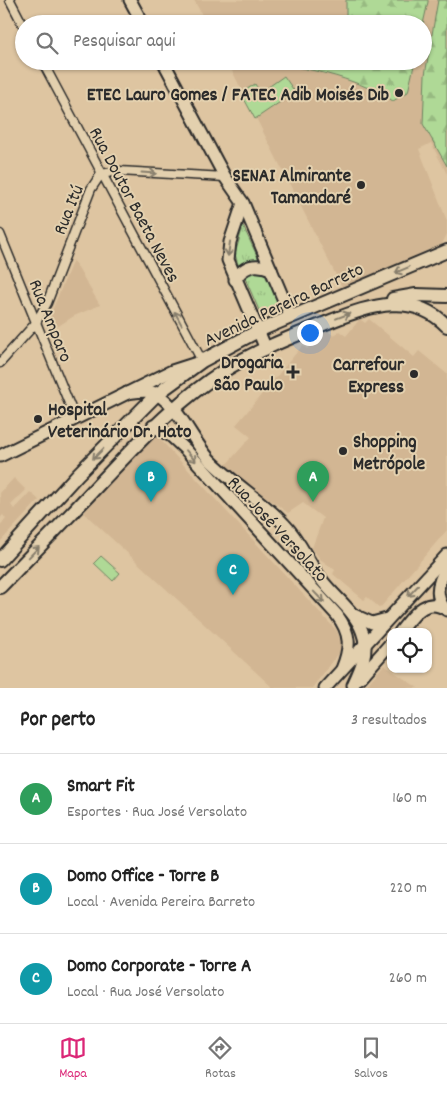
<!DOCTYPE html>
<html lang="pt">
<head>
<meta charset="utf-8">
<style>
  body { margin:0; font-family:Dekko,sans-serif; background:#f2f2f2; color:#222 }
  .controls { position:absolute; right:15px; bottom:15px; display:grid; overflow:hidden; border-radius:10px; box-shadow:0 1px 4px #0004 }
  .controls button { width:45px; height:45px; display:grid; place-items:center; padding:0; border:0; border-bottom:1px solid #e0e0e0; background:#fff; color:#222; font:25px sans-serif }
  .you { position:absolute; left:309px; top:332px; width:18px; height:18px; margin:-12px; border:4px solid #fff; border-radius:50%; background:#1a73e8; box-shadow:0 0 0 8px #1a73e833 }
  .badge { display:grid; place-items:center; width:32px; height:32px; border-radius:50%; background:#db2777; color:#fff; font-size:16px; font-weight:700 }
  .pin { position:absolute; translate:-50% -41px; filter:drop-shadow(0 1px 2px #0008) }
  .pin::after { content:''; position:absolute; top:26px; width:18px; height:15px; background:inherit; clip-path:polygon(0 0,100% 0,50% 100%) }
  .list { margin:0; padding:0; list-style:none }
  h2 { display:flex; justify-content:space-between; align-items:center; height:65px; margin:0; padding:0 20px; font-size:21px }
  h2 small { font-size:16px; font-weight:400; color:#767676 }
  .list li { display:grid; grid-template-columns:32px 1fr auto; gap:15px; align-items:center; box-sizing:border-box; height:90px; padding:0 20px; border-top:1px solid #e0e0e0 }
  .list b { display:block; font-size:19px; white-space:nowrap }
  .list p { margin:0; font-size:16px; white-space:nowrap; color:#767676 }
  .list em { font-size:16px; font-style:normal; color:#767676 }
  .icon { flex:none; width:28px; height:28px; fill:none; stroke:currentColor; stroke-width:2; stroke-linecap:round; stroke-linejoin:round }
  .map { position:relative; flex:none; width:447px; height:688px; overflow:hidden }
  .search { position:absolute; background:#fff; box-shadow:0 1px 4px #0004; left:15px; right:15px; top:15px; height:55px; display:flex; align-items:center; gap:12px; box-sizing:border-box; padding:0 18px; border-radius:28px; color:#767676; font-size:19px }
  .sheet { height:335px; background:#fff }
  nav { display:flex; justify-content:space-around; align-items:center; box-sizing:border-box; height:70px; border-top:1px solid #e0e0e0; background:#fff; font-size:14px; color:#767676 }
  nav a { display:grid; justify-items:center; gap:2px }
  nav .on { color:#db2777 }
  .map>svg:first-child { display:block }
  .built { fill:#d2b693 }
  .grass { fill:url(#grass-tufts); stroke:#6d8260 }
  .forest { fill:url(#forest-firs); stroke:#6d8260 }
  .garden { fill:#afd996; stroke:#6d8260 }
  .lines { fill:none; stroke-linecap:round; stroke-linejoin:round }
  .street-casing { stroke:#2b2b2b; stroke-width:11 }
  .secondary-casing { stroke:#2b2b2b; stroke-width:15 }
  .primary-casing { stroke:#2b2b2b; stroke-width:16 }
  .street { stroke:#e3d0ae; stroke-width:8 }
  .secondary { stroke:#e3d0ae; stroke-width:11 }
  .primary { stroke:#e3d0ae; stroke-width:12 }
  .oneway { stroke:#877e6c }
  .poi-dot { fill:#2b2b2b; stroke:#e3d0ae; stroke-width:2 }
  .labels { text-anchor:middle; stroke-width:4; stroke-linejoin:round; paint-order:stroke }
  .poi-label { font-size:19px; font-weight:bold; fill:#2b2b2b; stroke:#e3d0ae; text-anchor:end }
  .street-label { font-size:19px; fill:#2b2b2b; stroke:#e3d0ae }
</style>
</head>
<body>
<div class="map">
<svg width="447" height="688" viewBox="0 0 447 688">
  <defs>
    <pattern id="grass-tufts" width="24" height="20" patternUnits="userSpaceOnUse" patternTransform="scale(1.25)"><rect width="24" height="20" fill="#afd996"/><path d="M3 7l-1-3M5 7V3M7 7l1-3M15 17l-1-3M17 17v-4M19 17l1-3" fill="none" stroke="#97ba81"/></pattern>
    <pattern id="forest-firs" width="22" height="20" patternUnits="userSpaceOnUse" patternTransform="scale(1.25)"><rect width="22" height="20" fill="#afd996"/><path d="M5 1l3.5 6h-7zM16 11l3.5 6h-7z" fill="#97ba81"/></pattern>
  </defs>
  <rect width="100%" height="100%" fill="#dec5a1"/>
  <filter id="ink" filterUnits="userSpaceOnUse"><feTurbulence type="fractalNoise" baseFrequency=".02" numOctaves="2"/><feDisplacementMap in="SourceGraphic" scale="10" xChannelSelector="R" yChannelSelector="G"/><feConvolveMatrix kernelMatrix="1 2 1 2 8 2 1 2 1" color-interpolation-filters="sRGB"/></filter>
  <g filter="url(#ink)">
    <g class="built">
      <polygon points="194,0 447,0 447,174 431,143 419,149 447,221 447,234 442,244 342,287 227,61 423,61 423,24 207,24"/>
      <polygon points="73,260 100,305 74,316 49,332 46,325"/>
      <polygon points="360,319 365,323 369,319 414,357 419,351 447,374 447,530 380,608 367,597 364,600 333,574 335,570 320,559 312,548 323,518 303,503 288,513 225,466 251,437 236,425 303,345 307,349 320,335 328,331 334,336 339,331 346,336"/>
      <polygon points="157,436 337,631 343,648 312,688 273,688 84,513 150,438"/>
      <polygon points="14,478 26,490 11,505 14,509 30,492 39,500 0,542 0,525 6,519 3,515 0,518 0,493"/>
      <polygon points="384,665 418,688 364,688"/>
    </g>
    <g class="grass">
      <polygon points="243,226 259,260 252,260 239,268 235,254"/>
      <polygon points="263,271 282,309 262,317 245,278 249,272"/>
    </g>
    <g class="forest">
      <polygon points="346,0 428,0 428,2 423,24 346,24"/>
      <polygon points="438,0 447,0 447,166 423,124 425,75"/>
      <path d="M257 61H415L408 92 393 101C353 76 303 67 257 61Z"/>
    </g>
    <g class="garden">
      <polygon points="284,76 295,92 255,119 241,93 255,84 260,93"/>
      <polygon points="101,556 120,573 113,581 94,563"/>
    </g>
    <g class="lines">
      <defs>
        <g id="street">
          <polyline points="10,0 24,27"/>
          <polyline points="42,61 202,361"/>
          <polyline points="0,234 75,418"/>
          <polyline points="0,363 35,324 47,303 91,189 101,174 119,171 225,177"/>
        </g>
        <g id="secondary">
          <polyline points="130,0 143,24"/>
          <polyline points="163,61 225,177 243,203 291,317"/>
          <polyline points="243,203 230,242 228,260 266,349"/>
          <path d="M235 280C244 265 256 263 271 269"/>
          <path d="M127 393C136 392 149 389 157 394 181 410 191 438 209 459 232 483 262 500 284 524 301 541 309 565 324 583 337 599 355 612 362 631 370 650 361 668 353 685"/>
          <path d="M153 426 171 436 185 449 337 615C351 634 351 647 342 669"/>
          <polyline points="0,456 172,371 200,362"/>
          <path d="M444 608C434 594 438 581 447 568"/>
          <polyline points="354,615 372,623 387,619"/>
          <path d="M400 632C413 616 425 595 447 610"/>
          <polyline points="360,678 391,643"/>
          <polyline points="325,688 447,555"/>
        </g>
        <g id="primary">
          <polyline points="393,299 416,295 447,296"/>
          <polyline points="0,560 78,474 157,394 202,361 258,331 447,251"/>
          <path d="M0 587C33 553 67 519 99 484 139 442 176 401 225 370 257 350 296 335 331 321 372 305 413 291 447 326"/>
        </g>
      </defs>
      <use href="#street" class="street-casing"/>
      <use href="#secondary" class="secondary-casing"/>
      <use href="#primary" class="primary-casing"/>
      <use href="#street" class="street"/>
      <use href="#secondary" class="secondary"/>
      <use href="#primary" class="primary"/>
    </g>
    <defs><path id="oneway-shaft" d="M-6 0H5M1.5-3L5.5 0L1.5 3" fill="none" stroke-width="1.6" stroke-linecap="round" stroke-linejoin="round" transform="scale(1.25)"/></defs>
    <g class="oneway">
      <use href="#oneway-shaft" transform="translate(149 173) rotate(4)"/>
      <use href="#oneway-shaft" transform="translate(229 249) rotate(98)"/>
      <use href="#oneway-shaft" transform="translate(402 270) rotate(157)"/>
      <use href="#oneway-shaft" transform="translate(343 316) rotate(-21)"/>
      <use href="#oneway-shaft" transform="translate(178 318) rotate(-118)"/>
      <use href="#oneway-shaft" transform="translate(98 454) rotate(135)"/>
      <use href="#oneway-shaft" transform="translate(191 456) rotate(49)"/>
      <use href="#oneway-shaft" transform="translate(34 552) rotate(-46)"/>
      <use href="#oneway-shaft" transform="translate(413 591) rotate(133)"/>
      <use href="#oneway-shaft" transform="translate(319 597) rotate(46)"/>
    </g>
  </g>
  <g class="poi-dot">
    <circle cx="399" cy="93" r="5"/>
    <circle cx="361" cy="185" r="5"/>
    <path d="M290.5 364.5h5v5h5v5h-5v5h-5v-5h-5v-5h5z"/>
    <circle cx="414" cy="374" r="5"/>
    <circle cx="38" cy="419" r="5"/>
    <circle cx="343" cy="451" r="5"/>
  </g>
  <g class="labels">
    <g class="poi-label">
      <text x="389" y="100">ETEC Lauro Gomes / FATEC Adib Moisés Dib</text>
      <text x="351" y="181">SENAI Almirante<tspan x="351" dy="22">Tamandaré</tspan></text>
      <text x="283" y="368">Drogaria<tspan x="283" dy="22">São Paulo</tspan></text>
      <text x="404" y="370">Carrefour<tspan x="404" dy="22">Express</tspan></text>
      <text x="48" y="415" text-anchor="start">Hospital<tspan x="48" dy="22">Veterinário Dr. Hato</tspan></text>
      <text x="353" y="447" text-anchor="start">Shopping<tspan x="353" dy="22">Metrópole</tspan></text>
    </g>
    <g class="street-label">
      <text transform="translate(136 204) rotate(62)" y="7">Rua Doutor Baeta Neves</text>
      <text transform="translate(67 209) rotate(-68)" y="7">Rua Itú</text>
      <text transform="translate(283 303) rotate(-25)" y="7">Avenida Pereira Barreto</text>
      <text transform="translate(52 320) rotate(68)" y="7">Rua Amparo</text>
      <text transform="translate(279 528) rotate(47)" y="7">Rua José Versolato</text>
    </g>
  </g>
</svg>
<div class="controls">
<button><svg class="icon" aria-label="locate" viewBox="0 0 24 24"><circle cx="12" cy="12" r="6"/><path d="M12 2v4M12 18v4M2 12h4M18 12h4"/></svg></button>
</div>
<div class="you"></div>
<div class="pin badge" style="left:313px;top:502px;background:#2e9e5b">A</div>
<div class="pin badge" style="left:151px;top:502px;background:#0f9aa8">B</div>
<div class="pin badge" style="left:233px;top:595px;background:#0f9aa8">C</div>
<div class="search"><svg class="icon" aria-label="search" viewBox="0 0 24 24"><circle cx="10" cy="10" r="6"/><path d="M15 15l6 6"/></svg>Pesquisar aqui</div>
</div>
<section class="sheet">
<h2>Por perto<small>3 resultados</small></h2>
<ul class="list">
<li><span class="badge" style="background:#2e9e5b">A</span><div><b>Smart Fit</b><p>Esportes · Rua José Versolato</p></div><em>160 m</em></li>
<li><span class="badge" style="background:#0f9aa8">B</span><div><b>Domo Office - Torre B</b><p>Local · Avenida Pereira Barreto</p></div><em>220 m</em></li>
<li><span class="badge" style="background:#0f9aa8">C</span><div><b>Domo Corporate - Torre A</b><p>Local · Rua José Versolato</p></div><em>260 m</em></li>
</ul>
</section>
<nav>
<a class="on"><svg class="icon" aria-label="map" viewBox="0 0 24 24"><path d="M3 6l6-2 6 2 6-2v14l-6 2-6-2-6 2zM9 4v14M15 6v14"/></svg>Mapa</a>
<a><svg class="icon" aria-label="directions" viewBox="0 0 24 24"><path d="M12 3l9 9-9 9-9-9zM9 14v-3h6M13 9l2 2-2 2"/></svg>Rotas</a>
<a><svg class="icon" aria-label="saved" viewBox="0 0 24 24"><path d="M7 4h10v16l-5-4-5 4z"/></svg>Salvos</a>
</nav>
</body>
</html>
